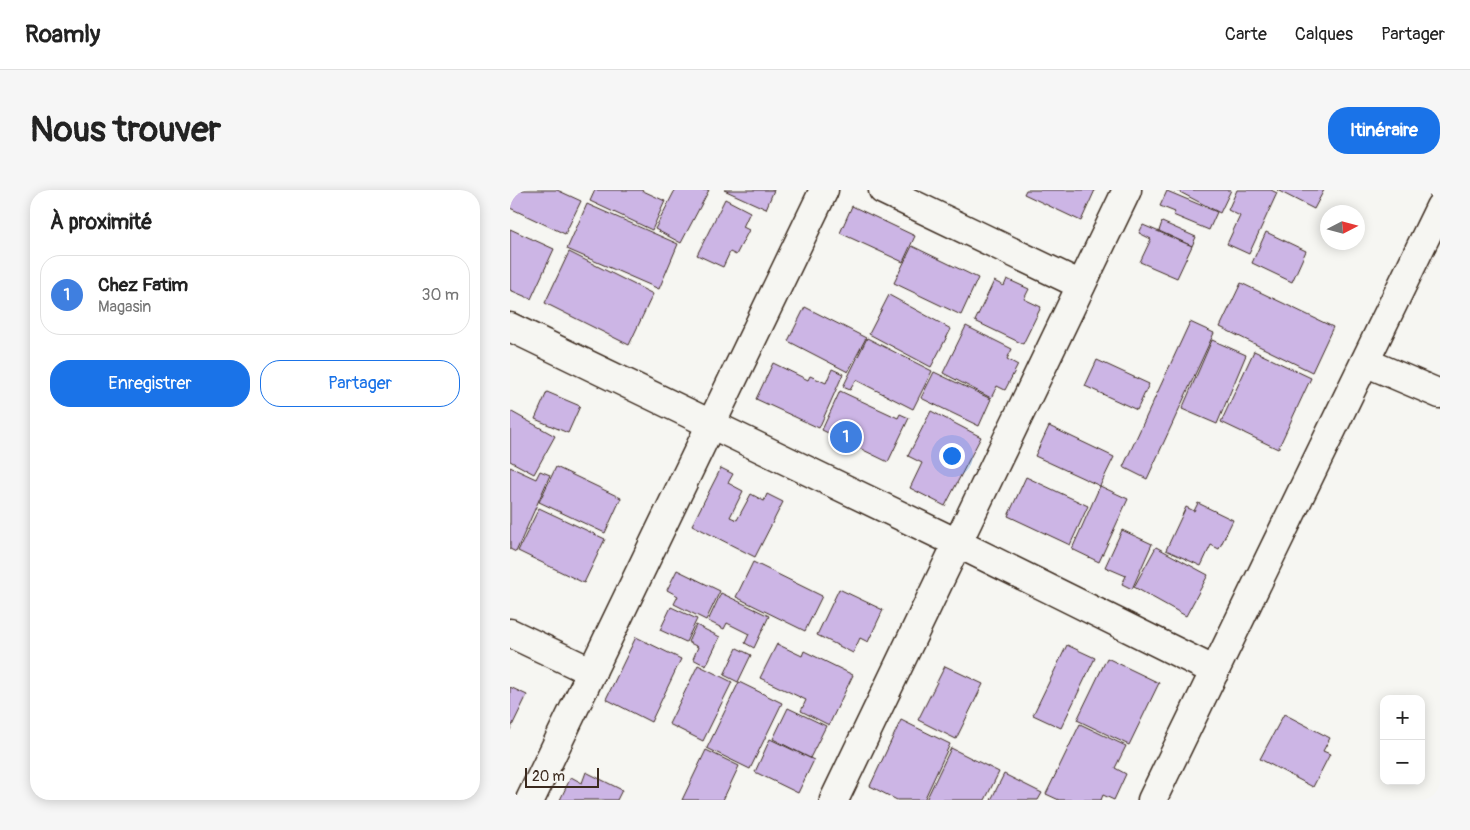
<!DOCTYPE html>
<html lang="fr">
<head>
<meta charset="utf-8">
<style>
  body { margin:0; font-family:Pangolin,sans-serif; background:#f6f6f6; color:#222 }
  .controls { position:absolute; right:15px; bottom:15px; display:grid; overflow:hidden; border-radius:10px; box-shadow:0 2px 12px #0003 }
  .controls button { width:45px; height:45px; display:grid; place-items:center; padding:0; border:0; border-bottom:1px solid #e0e0e0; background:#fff; color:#222; font:25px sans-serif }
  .compass { position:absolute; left:810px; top:15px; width:45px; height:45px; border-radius:50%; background:#fff; box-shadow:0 2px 12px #0003; rotate:84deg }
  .scale { position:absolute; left:15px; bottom:12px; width:74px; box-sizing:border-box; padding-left:5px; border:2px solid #3b2a1e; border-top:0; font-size:14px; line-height:18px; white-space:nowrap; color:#3b2a1e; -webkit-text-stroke:4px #f6f6f2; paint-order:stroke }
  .you { position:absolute; left:441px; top:265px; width:18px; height:18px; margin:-12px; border:4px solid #fff; border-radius:50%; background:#1a73e8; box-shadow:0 0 0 8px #1a73e833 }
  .badge { display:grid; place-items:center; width:32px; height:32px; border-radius:50%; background:#1a73e8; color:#fff; font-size:16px; font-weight:700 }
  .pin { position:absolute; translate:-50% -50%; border:2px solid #fff; box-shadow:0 1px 5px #0006 }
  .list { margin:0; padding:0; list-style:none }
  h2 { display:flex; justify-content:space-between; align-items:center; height:65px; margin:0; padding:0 20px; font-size:21px }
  h2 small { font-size:16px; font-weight:400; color:#767676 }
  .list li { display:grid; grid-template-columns:32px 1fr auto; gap:15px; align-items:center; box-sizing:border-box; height:80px; margin:0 10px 10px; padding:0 10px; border:1px solid #e0e0e0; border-radius:20px }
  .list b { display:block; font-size:19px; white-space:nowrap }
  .list p { margin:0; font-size:16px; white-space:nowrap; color:#767676 }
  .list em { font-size:16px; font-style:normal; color:#767676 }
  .actions { display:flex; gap:10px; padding:15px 20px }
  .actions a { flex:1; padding:11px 0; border:1px solid #1a73e8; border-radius:20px; text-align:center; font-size:18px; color:#1a73e8 }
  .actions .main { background:#1a73e8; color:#fff }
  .map { position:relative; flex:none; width:930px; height:610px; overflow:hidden; border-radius:20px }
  header { display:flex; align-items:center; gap:30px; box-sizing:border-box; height:70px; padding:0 25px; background:#fff; border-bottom:1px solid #e0e0e0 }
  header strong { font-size:24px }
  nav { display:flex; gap:28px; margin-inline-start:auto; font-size:18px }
  .intro { display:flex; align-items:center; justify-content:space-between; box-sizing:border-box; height:120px; padding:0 30px }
  h1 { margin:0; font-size:35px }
  .button { padding:12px 22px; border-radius:20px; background:#1a73e8; color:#fff; font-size:18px; font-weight:700 }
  main { display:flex; gap:30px; padding:0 30px }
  aside { flex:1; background:#fff; border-radius:20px; box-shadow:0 2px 12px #0003 }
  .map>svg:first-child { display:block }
  .building { fill:#ccb5e5; stroke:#3b2a1e }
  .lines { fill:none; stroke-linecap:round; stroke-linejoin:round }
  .minor-casing { stroke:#3b2a1e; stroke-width:31 }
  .minor { stroke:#f6f6f2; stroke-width:28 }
</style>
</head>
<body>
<header>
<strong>Roamly</strong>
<nav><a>Carte</a><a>Calques</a><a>Partager</a></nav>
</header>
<div class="intro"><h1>Nous trouver</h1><a class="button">Itinéraire</a></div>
<main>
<aside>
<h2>À proximité<small></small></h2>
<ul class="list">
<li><span class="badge" style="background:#3f7fe0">1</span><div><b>Chez Fatim</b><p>Magasin</p></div><em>30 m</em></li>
</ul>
<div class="actions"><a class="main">Enregistrer</a><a>Partager</a></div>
</aside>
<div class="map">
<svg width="930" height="610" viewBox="0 0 930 610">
  <rect width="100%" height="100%" fill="#f6f6f2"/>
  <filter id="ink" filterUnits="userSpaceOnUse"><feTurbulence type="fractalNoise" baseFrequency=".02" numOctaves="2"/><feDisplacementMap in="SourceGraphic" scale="10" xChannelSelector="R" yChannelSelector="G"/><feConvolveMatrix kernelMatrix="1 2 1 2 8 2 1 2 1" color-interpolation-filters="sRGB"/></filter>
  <g filter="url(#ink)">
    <g class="building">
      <polygon points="0,0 47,0 71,11 55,44 0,18"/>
      <polygon points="85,0 131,0 155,11 142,40 80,11"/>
      <polygon points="165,0 199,0 171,53 145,39"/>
      <polygon points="214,0 264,0 256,19"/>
      <polygon points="516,0 585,0 571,31 514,4"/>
      <polygon points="666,0 721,0 710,23"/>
      <polygon points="727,0 761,0 767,3 739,64 717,54 730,26 718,20"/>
      <polygon points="767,0 814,0 804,19"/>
      <polygon points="657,1 707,22 699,40 663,25 665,22 650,16"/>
      <polygon points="215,9 240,22 233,37 239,40 226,65 220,62 213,77 187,65"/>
      <polygon points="77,14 168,54 149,99 57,59"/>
      <polygon points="342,16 405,46 393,72 330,43"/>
      <polygon points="652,32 686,47 682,56 649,41"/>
      <polygon points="633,35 682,56 667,88 630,72 641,49 629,43"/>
      <polygon points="0,39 44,59 21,109 0,100"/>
      <polygon points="756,42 796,61 782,92 742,73"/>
      <polygon points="402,56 468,88 451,125 384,93"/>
      <polygon points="59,62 143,104 119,155 35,113"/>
      <polygon points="497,89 519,99 514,109 531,117 513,154 465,131 484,91 494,96"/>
      <polygon points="731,93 823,137 802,182 710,137"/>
      <polygon points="379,105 441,139 421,177 359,144"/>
      <polygon points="295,117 356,148 338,182 278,151"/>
      <polygon points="680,132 704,143 637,289 613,277"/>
      <polygon points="456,136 502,159 497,169 508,175 495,200 487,196 481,208 433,183"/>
      <polygon points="357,148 422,181 403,219 346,190 340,200 333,197"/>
      <polygon points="702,150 736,165 707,234 672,219"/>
      <polygon points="744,161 801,188 768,259 711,232"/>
      <polygon points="587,170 639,194 627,220 575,196"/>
      <polygon points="263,173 298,190 300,186 316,193 322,179 333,184 309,238 246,209"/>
      <polygon points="424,182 481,209 469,236 411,208"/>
      <polygon points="330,201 388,228 390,224 399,228 378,272 312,240"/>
      <polygon points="37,202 70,216 58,243 25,229"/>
      <polygon points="0,221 45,246 24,284 0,271"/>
      <polygon points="421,221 471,247 435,316 400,298 412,273 398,266"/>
      <polygon points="539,236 604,267 590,296 525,266"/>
      <polygon points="0,277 26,289 30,281 40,285 6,362 0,359"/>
      <polygon points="46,277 111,308 95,343 29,312"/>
      <polygon points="211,278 223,284 218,293 233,301 220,327 227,330 241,304 254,311 257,304 273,312 245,367 182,335"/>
      <polygon points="516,287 578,316 560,355 498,326"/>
      <polygon points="590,296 618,309 589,372 562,359"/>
      <polygon points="688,313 723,330 709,359 701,355 691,376 656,360 676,317 684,321"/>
      <polygon points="29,318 95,349 74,393 8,361"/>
      <polygon points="612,340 642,354 622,399 612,394 616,386 595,377"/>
      <polygon points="646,357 698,385 676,426 624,397"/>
      <polygon points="243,372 312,406 295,441 226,407"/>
      <polygon points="167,380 210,401 196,430 164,414 168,406 157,400"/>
      <polygon points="329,399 373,420 358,452 350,448 343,463 307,445"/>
      <polygon points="211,403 259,426 244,458 235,453 239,444 217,433 214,439 198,431"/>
      <polygon points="161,417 187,429 176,452 150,440"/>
      <polygon points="186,435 210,447 196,476 183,469 188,457 178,452"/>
      <polygon points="126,447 171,469 141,532 96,509"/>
      <polygon points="267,454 292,466 294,461 343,485 319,535 291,521 296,510 250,488"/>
      <polygon points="557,455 585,468 551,538 523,525"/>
      <polygon points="227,458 241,465 228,492 214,485"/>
      <polygon points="597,468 649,493 619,555 567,530"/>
      <polygon points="188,475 222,492 193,551 159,534"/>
      <polygon points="435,476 473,494 446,549 408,530"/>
      <polygon points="229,492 272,513 240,579 197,558"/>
      <polygon points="0,497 17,505 0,540"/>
      <polygon points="278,518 316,536 300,568 263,549"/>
      <polygon points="774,524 820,548 813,561 820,564 803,597 750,569"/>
      <polygon points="391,530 440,554 414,610 387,610 360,596"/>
      <polygon points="570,534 616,556 605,578 616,584 604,610 593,605 591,610 549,610 536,604"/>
      <polygon points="260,549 304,570 288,603 245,582"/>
      <polygon points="441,558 489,582 475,610 416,610"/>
      <polygon points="196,560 229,576 213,610 172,610"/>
      <polygon points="76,582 112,600 107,610 50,610 61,587 72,593"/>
      <polygon points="494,584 532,603 528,610 481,610"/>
    </g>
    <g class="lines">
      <defs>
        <g id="minor">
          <polyline points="373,0 571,95"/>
          <polyline points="0,137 447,353 705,481"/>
          <polyline points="855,172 930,204"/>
          <polyline points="0,443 82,482"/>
          <polyline points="20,610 314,0"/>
          <polyline points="324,610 617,0"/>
          <polyline points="642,610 930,17"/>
        </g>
      </defs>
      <use href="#minor" class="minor-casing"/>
      <use href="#minor" class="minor"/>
    </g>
  </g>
</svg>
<div class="controls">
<button>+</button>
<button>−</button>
</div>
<svg class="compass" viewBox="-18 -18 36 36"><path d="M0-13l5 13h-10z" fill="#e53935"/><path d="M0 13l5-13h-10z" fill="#767676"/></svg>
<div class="scale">20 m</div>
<div class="you"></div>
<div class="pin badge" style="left:336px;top:247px;background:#3f7fe0">1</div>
</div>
</main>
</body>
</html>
